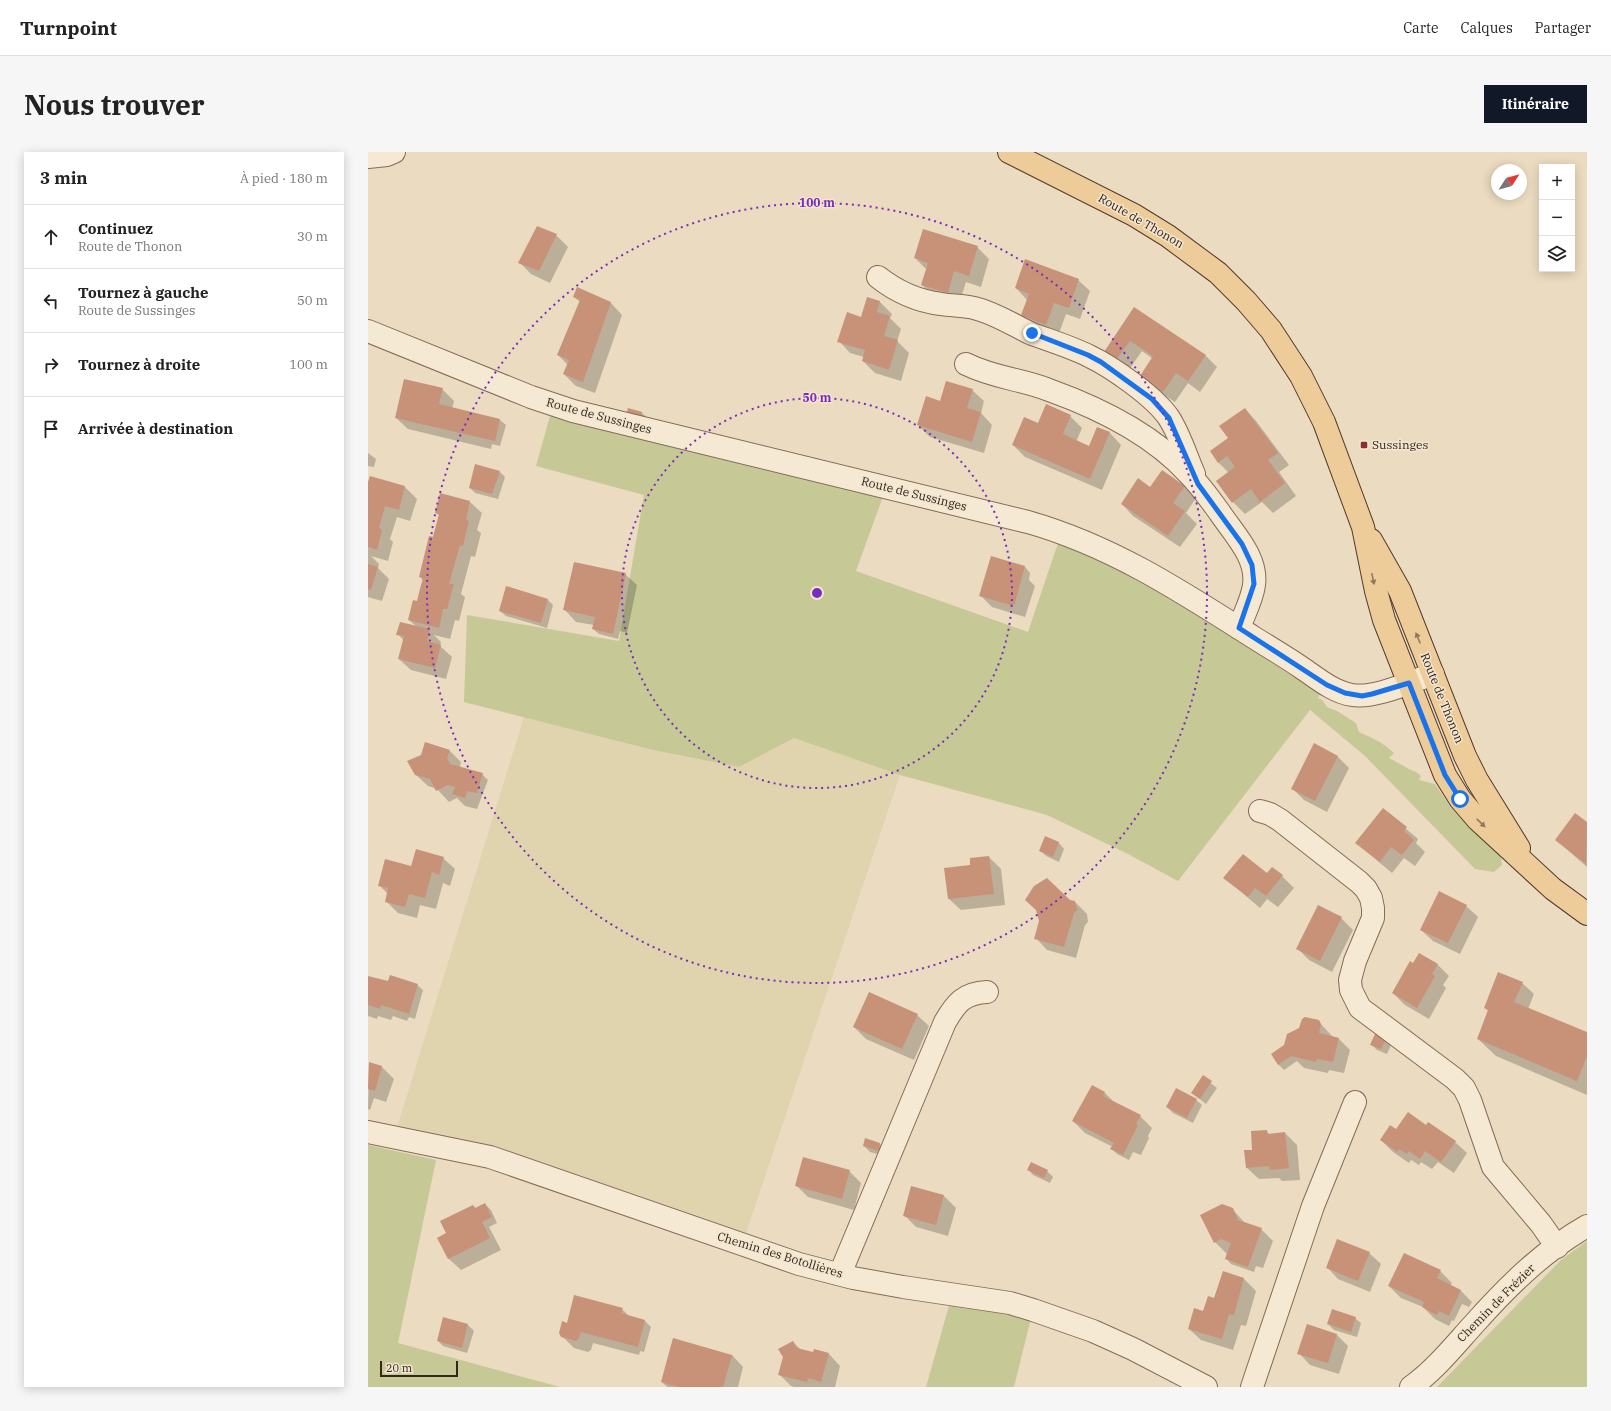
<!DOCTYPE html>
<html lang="fr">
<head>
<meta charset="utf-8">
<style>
  body { margin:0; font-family:"IBM Plex Serif",serif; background:#f6f6f6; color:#222 }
  .controls { position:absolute; right:12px; top:12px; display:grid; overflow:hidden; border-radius:0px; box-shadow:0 2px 10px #0003 }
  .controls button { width:36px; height:36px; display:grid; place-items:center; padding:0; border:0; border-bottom:1px solid #e0e0e0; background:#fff; color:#222; font:20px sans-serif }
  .compass { position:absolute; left:1123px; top:12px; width:36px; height:36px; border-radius:50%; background:#fff; box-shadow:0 2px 10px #0003; rotate:54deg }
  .scale { position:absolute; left:12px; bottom:10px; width:78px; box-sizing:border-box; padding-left:4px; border:2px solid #33261d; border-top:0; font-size:11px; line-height:14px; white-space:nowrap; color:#33261d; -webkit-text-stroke:3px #f3e6cf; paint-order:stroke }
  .stop { position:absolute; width:12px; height:12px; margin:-9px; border:3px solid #1a73e8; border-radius:50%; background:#fff }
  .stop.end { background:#1a73e8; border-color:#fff; box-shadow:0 1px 4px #0008 }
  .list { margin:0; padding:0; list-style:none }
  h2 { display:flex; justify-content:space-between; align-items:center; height:52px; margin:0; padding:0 16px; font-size:17px }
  h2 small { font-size:13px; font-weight:400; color:#767676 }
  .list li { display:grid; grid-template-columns:26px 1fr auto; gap:12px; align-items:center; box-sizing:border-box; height:64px; padding:0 16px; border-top:1px solid #e0e0e0 }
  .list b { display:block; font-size:15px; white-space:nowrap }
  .list p { margin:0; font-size:13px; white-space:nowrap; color:#767676 }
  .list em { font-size:13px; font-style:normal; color:#767676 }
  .icon { flex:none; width:22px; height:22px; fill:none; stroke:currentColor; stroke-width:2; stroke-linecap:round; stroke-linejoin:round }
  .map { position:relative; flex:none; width:1219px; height:1235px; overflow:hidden; border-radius:0px }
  header { display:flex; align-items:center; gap:24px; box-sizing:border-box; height:56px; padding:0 20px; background:#fff; border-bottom:1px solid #e0e0e0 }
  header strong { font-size:19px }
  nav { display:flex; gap:22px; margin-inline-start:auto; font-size:14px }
  .intro { display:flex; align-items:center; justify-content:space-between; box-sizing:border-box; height:96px; padding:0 24px }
  h1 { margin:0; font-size:28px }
  .button { padding:10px 18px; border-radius:0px; background:#111827; color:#fff; font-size:14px; font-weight:700 }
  main { display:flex; gap:24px; padding:0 24px }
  aside { flex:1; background:#fff; border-radius:0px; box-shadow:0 2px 10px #0003 }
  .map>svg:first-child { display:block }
  .farmland { fill:#e0d4ae }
  .green { fill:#c6c895 }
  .shadow { fill:#0003 }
  .building { fill:#c79278 }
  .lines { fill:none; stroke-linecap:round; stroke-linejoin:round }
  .minor-casing { stroke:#836c59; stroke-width:24 }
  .major-casing { stroke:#513b2e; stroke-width:24 }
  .minor { stroke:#f6e9d3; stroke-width:22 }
  .major { stroke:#edcc99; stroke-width:22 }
  .oneway { fill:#90795b }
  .route { stroke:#1a73e8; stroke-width:5 }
  .ring { fill:none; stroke:#7b2cbf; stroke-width:2; stroke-dasharray:2 4 }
  .poi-dot { fill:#8e2d36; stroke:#f3e6cf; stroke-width:1.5 }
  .labels { text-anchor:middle; stroke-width:3; stroke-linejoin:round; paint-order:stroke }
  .street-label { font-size:12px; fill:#33261d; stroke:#f3e6cf }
  .poi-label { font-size:12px; fill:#33261d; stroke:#f3e6cf; text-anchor:start }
  .centre { fill:#7b2cbf; stroke:#f3e6cf; stroke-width:2 }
  .ring-label { font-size:12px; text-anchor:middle; font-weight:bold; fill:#7b2cbf; stroke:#f3e6cf; stroke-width:3; stroke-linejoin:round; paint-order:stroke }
</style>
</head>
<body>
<header>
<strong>Turnpoint</strong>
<nav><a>Carte</a><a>Calques</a><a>Partager</a></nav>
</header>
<div class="intro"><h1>Nous trouver</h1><a class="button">Itinéraire</a></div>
<main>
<aside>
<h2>3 min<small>À pied · 180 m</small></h2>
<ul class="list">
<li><svg class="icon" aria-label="ahead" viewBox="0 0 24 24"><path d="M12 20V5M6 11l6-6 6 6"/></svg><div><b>Continuez</b><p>Route de Thonon</p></div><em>30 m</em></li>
<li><svg class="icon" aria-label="left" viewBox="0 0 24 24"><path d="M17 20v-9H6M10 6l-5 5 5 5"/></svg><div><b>Tournez à gauche</b><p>Route de Sussinges</p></div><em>50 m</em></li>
<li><svg class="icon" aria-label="right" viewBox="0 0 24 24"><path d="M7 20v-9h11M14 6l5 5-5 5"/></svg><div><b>Tournez à droite</b></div><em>100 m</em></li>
<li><svg class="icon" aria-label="arrive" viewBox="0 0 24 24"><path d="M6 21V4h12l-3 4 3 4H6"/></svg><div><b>Arrivée à destination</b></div></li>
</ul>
</aside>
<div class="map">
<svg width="1219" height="1235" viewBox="0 0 1219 1235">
  <rect width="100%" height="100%" fill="#ebdbc0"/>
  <polygon class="farmland" points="156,565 285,598 371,615 426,586 532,623 374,1093 26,985"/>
  <g class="green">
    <path d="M185 253 518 336 488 419 660 480 690 391C784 426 868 487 953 540L950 546 954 548 959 555 969 559 988 571 991 580C1006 587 1013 589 1026 601L1021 606C1028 609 1033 613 1039 616 1044 619 1048 619 1053 624L1051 628 1067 632 1082 654 1100 673 1110 676 1132 700 1134 713 1126 720 1107 717 997 604 942 558 810 729 760 702 679 663 532 623 426 586 371 615 285 598 96 550 99 463 251 489 276 343 168 314Z"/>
    <polygon points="0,993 68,1008 30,1191 192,1235 0,1235"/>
    <polygon points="1219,1089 1219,1235 1069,1235 1193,1108"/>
    <polygon points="584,1143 665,1158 646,1235 558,1235"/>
  </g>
  <g class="shadow">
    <polygon points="169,75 188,83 200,95 182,131 163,122 152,111"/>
    <polygon points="609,95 621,107 613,135 598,130 591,152 566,145 554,133 559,118 547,106"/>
    <polygon points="710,128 722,139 712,167 698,162 690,184 666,175 654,163 659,148 648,136"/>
    <polygon points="210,136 243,151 254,163 227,241 208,234 196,222 200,213 190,203 212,150 206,145"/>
    <polygon points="500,146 512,150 524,162 522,166 533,177 529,189 541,201 533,229 507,221 495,209 496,205 482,201 471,189 494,166"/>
    <polygon points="766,157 837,203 849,215 832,240 820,231 807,250 785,236 773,224 785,207 774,199 760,219 738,200"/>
    <polygon points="74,237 86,249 84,257 132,268 138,273 132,294 124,292 123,297 40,277 28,266"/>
    <polygon points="604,238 616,249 613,261 624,273 616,301 562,285 550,273 573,250"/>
    <polygon points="261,257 274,261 280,266 278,272"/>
    <polygon points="877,257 888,269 921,313 911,320 928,344 905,361 894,350 877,362 865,350 861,321 850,310"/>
    <polygon points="702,264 714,276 708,290 721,295 729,276 742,281 753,293 734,338 657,305 645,293 670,273"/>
    <polygon points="0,301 8,307 6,315 0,314"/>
    <polygon points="132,320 137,325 130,347 107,341 102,336"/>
    <polygon points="2,325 37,335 49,347 42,369 29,365 22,387 25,390 20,409 3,404 11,412 10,416 21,427 14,449 0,445 0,333"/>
    <polygon points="816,334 828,346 818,361 829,372 812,395 765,364 754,352 783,336"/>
    <polygon points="73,342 102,350 114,361 109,378 113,381 107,405 103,404 93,442 97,445 91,469 87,468 82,487 66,483 73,490 72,494 84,505 78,527 43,518 31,507 36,489 30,482 49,475 41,468 50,450 55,428 52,425 72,364 68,361"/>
    <polygon points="657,415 662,421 661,428 667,434 657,465 624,455 613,444"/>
    <polygon points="257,422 269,433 259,481 252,479 250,487 231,482 225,477 226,473 208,470 197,458"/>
    <polygon points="139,435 180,448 185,453 179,476 138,464 132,459"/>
    <polygon points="82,599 93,610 92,615 114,622 120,628 109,657 97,654 89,646 81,650 69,637 60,634 47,622"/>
    <polygon points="970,605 981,616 959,660 936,648 924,636"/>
    <polygon points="1015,657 1050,687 1048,691 1057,700 1047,714 1036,706 1024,721 988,691"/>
    <polygon points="1208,663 1219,672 1219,715 1188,688"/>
    <polygon points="678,686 691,691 696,697 691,710 678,704 673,699"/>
    <polygon points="621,705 633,717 637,753 593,758 581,747 603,714"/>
    <polygon points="75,706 87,717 82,734 75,731 68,757 52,753 49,766 30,761 18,749 20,742 11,733"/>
    <polygon points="899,722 914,724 926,736 910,755 899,747 892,756 857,726"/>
    <polygon points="702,749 707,750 719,762 720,770 717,773 708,806 679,798 668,786"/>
    <polygon points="1098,754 1110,765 1092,802 1065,789 1053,778"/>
    <polygon points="973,766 985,778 964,820 941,808 929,796"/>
    <polygon points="1069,812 1081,824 1075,833 1078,836 1061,867 1037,853 1025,841 1046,813"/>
    <polygon points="0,825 20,831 49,833 55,838 47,867 41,865 39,869 25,864 23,868 10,864 9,867 0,864"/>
    <polygon points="1154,831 1166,842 1160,857 1219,881 1219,943 1128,904 1110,887 1121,860 1117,855"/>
    <polygon points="549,863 561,874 546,908 498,887 486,875"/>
    <polygon points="950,869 965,885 970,886 982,898 976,921 961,918 960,921 936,916 929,909 916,918 910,912"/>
    <polygon points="1017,888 1023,893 1019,902 1009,898 1004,893"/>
    <polygon points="1,912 14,915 26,927 18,950 6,946 2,958 0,957"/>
    <polygon points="835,925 849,936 838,952 824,941"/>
    <polygon points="724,934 737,941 747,951 772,964 784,976 780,984 781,986 773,1003 765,1000 761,1008 749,1002 744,997 745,995 717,981 705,969"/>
    <polygon points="828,948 834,953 825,971 805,961 799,955"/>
    <polygon points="1058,974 1087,990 1099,1001 1086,1021 1070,1010 1064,1017 1053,1010 1051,1013 1043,1008 1041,1011 1025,1000 1013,988 1029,979"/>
    <polygon points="899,979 902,983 917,981 929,993 932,1028 914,1029 911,1026 891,1027 879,1016 885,999"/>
    <polygon points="498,988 512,992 518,998 516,1004 502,1000 496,994"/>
    <polygon points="660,1017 679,1019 685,1025 682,1031 665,1023"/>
    <polygon points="481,1019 493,1031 486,1058 440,1045 428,1033"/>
    <polygon points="544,1035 576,1044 588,1056 580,1084 548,1075 536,1063"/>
    <polygon points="117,1052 123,1058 129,1071 121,1075 133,1098 93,1118 81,1107 71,1086 81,1086 105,1054 108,1057"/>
    <polygon points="864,1057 878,1072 893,1077 905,1089 895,1116 888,1114 886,1120 863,1112 858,1106 859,1102 847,1090"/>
    <polygon points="1001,1101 1013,1112 1002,1140 970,1127 959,1115"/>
    <polygon points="1072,1119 1084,1131 1082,1134 1092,1138 1104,1150 1101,1155 1094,1152 1086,1169 1084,1168 1081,1174 1067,1167 1055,1155 1033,1146 1021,1134"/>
    <polygon points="856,1120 876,1127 888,1139 878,1174 873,1173 865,1198 833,1188 821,1177 847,1148"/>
    <polygon points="254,1157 262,1165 277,1169 283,1175 276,1200 272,1199 271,1203 225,1191 223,1198 220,1200 206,1196 194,1184"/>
    <polygon points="76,1166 100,1173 106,1179 99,1201 75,1194 70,1189"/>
    <polygon points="987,1166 993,1171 989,1185 966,1178 960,1172"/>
    <polygon points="968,1182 980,1194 971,1222 942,1213 931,1201"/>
    <polygon points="425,1190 433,1198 446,1201 461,1202 472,1214 467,1235 426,1235 423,1234 411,1222"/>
    <polygon points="364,1203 375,1215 370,1235 299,1235 294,1230"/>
  </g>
  <g class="building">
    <polygon points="169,74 189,82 171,119 150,111"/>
    <polygon points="555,77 610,94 601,124 586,119 580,141 553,133 560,111 546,106"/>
    <polygon points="657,107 711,127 701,156 686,151 678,173 653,163 661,142 647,136"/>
    <polygon points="209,135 243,150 215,230 195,222 201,208 189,203 212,148 205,145"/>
    <polygon points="499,145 512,149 509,160 522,164 516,184 530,188 521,218 494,209 497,198 469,190 479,160 493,165"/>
    <polygon points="766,155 838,203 820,229 808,221 795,240 772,224 785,204 762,189 748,208 736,200"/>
    <polygon points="36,227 75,236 71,252 132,267 127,289 27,266"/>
    <polygon points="578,229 605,237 599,256 613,260 604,290 549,273 558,244 572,249"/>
    <polygon points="678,252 703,263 695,282 721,294 729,275 742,280 722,327 644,293 656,265 670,271"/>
    <polygon points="260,256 274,260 273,267 258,263"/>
    <polygon points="877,256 910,301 900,308 917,331 892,350 883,337 864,351 848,329 867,315 859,304 850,311 842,299 860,286 851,274"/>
    <polygon points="107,312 132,319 124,342 101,336"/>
    <polygon points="794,318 817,334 805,351 817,359 800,384 753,352 770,326 782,335"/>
    <polygon points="2,324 37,334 31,358 17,354 11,376 14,378 9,398 0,395 0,330"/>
    <polygon points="72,341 102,349 98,368 101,369 98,381 95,394 92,393 81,432 86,432 79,457 75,457 71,476 40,468 45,448 49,449 52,437 55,426 51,425 61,384 65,385 71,362 67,361"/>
    <polygon points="623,404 657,414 646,454 611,444"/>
    <polygon points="206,410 258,421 245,482 224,477 227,465 195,458"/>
    <polygon points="0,412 10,415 3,438 0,437"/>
    <polygon points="138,434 180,447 173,471 131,459"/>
    <polygon points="32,470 62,477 59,489 73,493 67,516 30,507 36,484 28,483"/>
    <polygon points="57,590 82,598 79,606 82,612 115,621 109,641 99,639 97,646 84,642 87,635 80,633 68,639 62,627 47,623 39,609 53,603"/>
    <polygon points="946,591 970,604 947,649 923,637"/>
    <polygon points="1015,656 1039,675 1036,679 1046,688 1034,703 1023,695 1012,710 987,691"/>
    <polygon points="1207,661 1219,670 1218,712 1187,688"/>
    <polygon points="677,684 691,690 685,705 671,699"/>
    <polygon points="48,697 76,705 71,723 64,720 57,746 41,742 37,755 17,750 20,736 10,734 17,707 43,714"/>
    <polygon points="875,702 899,721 904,715 915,723 898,744 887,736 880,745 855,726"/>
    <polygon points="621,704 626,742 580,747 576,716 602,713 602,706"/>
    <polygon points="679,726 702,748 707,749 709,758 706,761 696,795 666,787 671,769 668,758 657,748 666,734"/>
    <polygon points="1071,739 1099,753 1080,791 1052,778"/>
    <polygon points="950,753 974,765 952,809 928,797"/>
    <polygon points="1051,801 1070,812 1064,822 1067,824 1049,856 1024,841 1042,809 1045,811"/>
    <polygon points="1130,820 1155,830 1146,850 1219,880 1219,904 1209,929 1109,887 1120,858 1116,856"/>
    <polygon points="22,823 50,832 41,862 13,853 12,857 0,853 0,824 20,829"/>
    <polygon points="501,840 550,862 534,897 485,875"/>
    <polygon points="937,865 951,868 953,872 951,881 971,886 965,910 949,907 948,910 923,904 910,913 903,902 916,893 919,882 931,876 934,867"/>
    <polygon points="1007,882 1018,887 1013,897 1002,893"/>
    <polygon points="1,910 14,914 7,939 0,937"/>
    <polygon points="835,923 844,929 832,947 823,941"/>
    <polygon points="724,933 737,940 735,944 773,963 768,972 770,973 755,1003 742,997 746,991 704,969"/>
    <polygon points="808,936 829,947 819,966 798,955"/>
    <polygon points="1040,960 1058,973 1060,970 1088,989 1073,1010 1057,999 1052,1007 1041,999 1039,1002 1031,997 1029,1000 1012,988 1022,973 1028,977"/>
    <polygon points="899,978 899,982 917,980 921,1016 902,1018 901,1014 878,1016 876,998 884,998 883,979"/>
    <polygon points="497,986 512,991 511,999 495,994"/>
    <polygon points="435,1005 482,1018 474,1047 427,1034"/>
    <polygon points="663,1010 680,1018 676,1026 659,1018"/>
    <polygon points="543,1034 576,1043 568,1073 535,1064"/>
    <polygon points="117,1051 124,1065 114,1070 122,1086 80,1107 69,1086 78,1081 72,1069 105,1053 107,1056"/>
    <polygon points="854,1052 865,1056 870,1068 894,1076 880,1115 857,1107 863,1091 853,1087 846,1091 832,1063"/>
    <polygon points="969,1087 1002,1100 990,1129 958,1116"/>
    <polygon points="1036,1101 1073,1118 1069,1126 1093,1138 1081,1164 1071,1159 1069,1163 1054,1155 1056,1150 1020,1134"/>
    <polygon points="855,1119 876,1126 866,1163 861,1162 854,1187 820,1177 826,1156 835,1159 840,1144 846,1146"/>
    <polygon points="206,1143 255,1156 253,1161 277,1168 270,1195 213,1180 211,1186 208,1189 193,1185 191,1181 194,1169 199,1171"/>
    <polygon points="964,1157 988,1165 983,1180 959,1172"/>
    <polygon points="75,1165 100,1172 94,1196 69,1189"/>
    <polygon points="939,1172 969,1182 960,1211 929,1202"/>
    <polygon points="305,1186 364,1203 355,1235 310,1235 293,1230"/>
    <polygon points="425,1189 429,1196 445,1200 446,1197 461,1201 453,1230 440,1226 439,1230 410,1223 415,1205 410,1197"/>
  </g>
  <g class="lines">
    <defs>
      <g id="minor">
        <polyline points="0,5 19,3 26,0"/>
        <path d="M510 125C529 140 549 149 573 152 584 154 595 153 606 156 627 161 645 173 664 182 683 189 703 195 721 204 744 215 787 245 801 266 812 283 818 304 826 322"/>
        <path d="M0 179 163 245 205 259 660 370C744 394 813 439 885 485 901 495 918 505 934 516 949 526 965 540 984 543 1007 547 1042 530 1065 522"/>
        <path d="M598 212C626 226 653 227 681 238 731 256 784 282 820 321 832 333 842 347 852 361 866 382 890 406 886 433 884 448 876 462 871 476"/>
        <polyline points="892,659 902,662 912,668 991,730 998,737 1003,746 1005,756 1005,766 987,809 982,828 983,838 992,856 1087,927 1096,936 1102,948 1125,1015 1173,1072 1189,1095"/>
        <polyline points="0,980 122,1005 431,1112 485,1126 535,1135 642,1151 665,1158 725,1179 765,1197 838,1235"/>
        <path d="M472 1122 577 870C588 851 596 841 619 840"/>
        <polyline points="884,1235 945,1054 987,950"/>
        <path d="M1043 1235C1067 1218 1086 1194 1106 1172 1139 1135 1175 1099 1219 1074"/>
      </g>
      <g id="major">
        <polyline points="641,0 766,63 800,84 850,121 878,149 903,178 933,224 956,270 995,375 1008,439 1016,468 1077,623 1092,647 1110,668 1185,737 1219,762"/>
        <polyline points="1003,388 1032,439 1097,604 1109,628 1151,696"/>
      </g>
    </defs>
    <use href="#minor" class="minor-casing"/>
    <use href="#major" class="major-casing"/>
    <use href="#minor" class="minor"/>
    <use href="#major" class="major"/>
  </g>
  <defs><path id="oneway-solid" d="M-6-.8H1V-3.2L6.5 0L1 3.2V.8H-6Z"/></defs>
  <g class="oneway">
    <use href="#oneway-solid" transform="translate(1005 427) rotate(78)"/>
    <use href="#oneway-solid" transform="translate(1050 486) rotate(-112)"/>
    <use href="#oneway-solid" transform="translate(1113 671) rotate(44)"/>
  </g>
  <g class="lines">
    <polyline class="route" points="664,181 720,203 733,210 784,247 801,266 830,332 874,392 884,413 886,432 871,476 959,533 977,541 994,544 1004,542 1041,531 1077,623 1092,647"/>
  </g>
  <g class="ring">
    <circle cx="449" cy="441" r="195"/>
    <circle cx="449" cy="441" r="390"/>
  </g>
  <rect class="poi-dot" x="992" y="289" width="8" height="8" rx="2"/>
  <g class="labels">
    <g class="street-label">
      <text transform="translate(773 69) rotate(30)" y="4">Route de Thonon</text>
      <text transform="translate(231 264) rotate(15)" y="4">Route de Sussinges</text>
      <text transform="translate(546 342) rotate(14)" y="4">Route de Sussinges</text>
      <text transform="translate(1074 546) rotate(68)" y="4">Route de Thonon</text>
      <text transform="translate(412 1103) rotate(17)" y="4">Chemin des Botollières</text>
      <text transform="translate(1128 1151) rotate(-45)" y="4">Chemin de Frézier</text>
    </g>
    <g class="poi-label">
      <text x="1004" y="297">Sussinges</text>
    </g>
  </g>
  <circle cx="449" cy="441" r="6" class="centre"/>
  <g class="ring-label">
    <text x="449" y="55">100 m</text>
    <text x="449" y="250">50 m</text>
  </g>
</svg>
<div class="controls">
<button>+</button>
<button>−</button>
<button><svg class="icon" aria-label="layers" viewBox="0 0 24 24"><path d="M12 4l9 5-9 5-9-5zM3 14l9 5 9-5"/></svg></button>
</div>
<svg class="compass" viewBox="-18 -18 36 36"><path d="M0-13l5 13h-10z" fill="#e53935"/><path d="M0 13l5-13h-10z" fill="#767676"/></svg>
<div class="scale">20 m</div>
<div class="stop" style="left:1092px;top:647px"></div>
<div class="stop end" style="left:664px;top:181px"></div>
</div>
</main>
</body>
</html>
